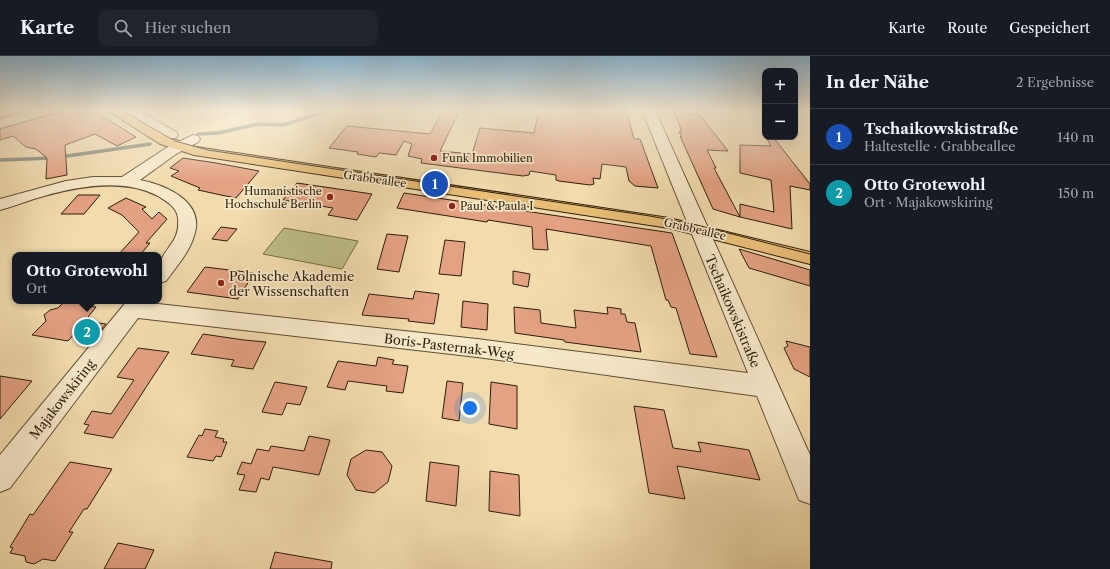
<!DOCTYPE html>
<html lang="de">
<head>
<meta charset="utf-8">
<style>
  body { margin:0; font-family:"Libre Caslon Text",serif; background:#20242c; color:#f1f3f6 }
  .controls { position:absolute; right:12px; top:12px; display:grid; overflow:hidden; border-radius:8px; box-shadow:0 4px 16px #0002 }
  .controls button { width:36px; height:36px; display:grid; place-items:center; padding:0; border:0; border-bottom:1px solid #363941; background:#171b24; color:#f1f3f6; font:20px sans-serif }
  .you { position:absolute; left:470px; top:352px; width:14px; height:14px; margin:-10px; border:3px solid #fff; border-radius:50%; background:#1a73e8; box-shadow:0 0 0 6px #1a73e833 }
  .badge { display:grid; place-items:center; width:26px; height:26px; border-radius:50%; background:#0b8043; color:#fff; font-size:13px; font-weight:700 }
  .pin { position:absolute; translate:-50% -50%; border:2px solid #fff; box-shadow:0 1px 4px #0006 }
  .popup { position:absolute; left:12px; top:196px; width:150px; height:52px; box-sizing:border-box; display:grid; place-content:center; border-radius:8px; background:#171b24; filter:drop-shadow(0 1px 3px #0005); font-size:13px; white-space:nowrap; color:#9ea1a6 }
  .popup b { font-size:15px; color:#f1f3f6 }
  .popup::after { content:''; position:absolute; left:50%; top:100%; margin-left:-8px; border:8px solid transparent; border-top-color:#171b24 }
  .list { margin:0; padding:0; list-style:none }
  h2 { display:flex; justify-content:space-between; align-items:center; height:52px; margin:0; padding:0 16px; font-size:17px }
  h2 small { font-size:13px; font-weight:400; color:#9ea1a6 }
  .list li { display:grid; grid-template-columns:26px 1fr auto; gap:12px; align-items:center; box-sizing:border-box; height:56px; padding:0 16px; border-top:1px solid #363941 }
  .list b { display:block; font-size:15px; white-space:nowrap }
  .list p { margin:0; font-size:13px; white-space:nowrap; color:#9ea1a6 }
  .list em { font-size:13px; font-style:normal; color:#9ea1a6 }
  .icon { flex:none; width:22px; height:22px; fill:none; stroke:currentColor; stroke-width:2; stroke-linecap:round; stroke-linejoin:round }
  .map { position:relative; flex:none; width:810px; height:513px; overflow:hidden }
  header { display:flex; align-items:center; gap:24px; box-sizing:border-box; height:56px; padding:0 20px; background:#171b24; border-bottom:1px solid #363941 }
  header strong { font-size:19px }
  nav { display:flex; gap:22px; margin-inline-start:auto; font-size:14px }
  .search { width:280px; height:36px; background:#20242c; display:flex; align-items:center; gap:10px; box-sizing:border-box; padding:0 14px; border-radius:8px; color:#9ea1a6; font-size:15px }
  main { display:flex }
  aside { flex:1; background:#171b24 }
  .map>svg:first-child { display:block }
  .green { fill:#bebf88; stroke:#756e49 }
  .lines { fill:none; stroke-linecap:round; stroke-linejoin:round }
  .stream { stroke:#707b70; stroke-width:3.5 }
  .building { fill:#e4a183; stroke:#2c1e0a }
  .minor-casing { stroke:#5e4e33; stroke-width:2 }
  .major-casing { stroke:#2c1e0a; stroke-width:2 }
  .minor { fill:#f7e8ca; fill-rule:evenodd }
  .major { fill:#e9be77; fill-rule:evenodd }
  .tram { stroke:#2c1e0a; stroke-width:1 }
  .poi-dot { fill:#8f2418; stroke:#f7e8ca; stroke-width:1.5 }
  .labels { text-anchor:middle; stroke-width:3.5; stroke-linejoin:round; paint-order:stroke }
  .far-poi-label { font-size:11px; fill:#2c1e0a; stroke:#f7e8ca; text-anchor:start }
  .far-street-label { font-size:11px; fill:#2c1e0a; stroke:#f7e8ca }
  .poi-label { font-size:13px; fill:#2c1e0a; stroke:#f7e8ca; text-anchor:start }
  .street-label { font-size:13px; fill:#2c1e0a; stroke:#f7e8ca }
</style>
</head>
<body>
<header>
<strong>Karte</strong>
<div class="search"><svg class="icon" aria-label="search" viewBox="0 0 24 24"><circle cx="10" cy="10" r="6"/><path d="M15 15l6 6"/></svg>Hier suchen</div>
<nav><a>Karte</a><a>Route</a><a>Gespeichert</a></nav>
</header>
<main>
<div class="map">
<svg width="810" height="513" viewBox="0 0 810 513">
  <rect width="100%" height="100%" fill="#f2dcae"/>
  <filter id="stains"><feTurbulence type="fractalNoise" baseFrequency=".005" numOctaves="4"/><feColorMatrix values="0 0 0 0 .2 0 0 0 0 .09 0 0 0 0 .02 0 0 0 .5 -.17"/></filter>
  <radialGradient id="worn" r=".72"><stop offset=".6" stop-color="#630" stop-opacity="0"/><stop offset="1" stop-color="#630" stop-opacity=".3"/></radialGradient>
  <polygon class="green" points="284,172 358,185 342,213 263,198"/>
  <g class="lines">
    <g class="stream">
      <polyline points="198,78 218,77 258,68 283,69 330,54"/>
      <polyline points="60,101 150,88"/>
      <polyline points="0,104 52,102"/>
    </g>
  </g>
  <g class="building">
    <polygon points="0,54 26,54 0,62"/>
    <polygon points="68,54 92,54 136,81 117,90 95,78 65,89 67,119 46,123 47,102 36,93 26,91 13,80 0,84 0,73"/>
    <polygon points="443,54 460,54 440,95 472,98 480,72 534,77 539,54 554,56 554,54 626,54 634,83 640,83 658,132 635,130 629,125 626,111 602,108 600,123 593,122 594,128 590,129 559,125 556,124 556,119 530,115 529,119 523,120 421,107 422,103 408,100 412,88 404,85 396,99 379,97 376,101 357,98 358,96 329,92 347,70 430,78"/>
    <polygon points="674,54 687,58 700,59 728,95 707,94 716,112 714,112 740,161 713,153 680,80 682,81 679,76 682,76"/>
    <polygon points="766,81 773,81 810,128 810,134 790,130 792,173 740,161 740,148 774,156 771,124 740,117 740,89 771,90"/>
    <polygon points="183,102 216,107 259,115 236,142 221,139 198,134 200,132 171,120 179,115 170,112"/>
    <polygon points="297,127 345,134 372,138 357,164 328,159 333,152 283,144"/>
    <polygon points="404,137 672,177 717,301 690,298 676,252 671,251 668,244 666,244 651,190 546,173 548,194 533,193 532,171 488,164 487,166 397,152"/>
    <polygon points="78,139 100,139 84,158 61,158"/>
    <polygon points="126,142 146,151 142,153 152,163 159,156 167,163 146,187 150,187 140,199 118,199 139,176 122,159 108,152"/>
    <polygon points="221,171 237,173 227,185 212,183"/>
    <polygon points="387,178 408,180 399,216 377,213"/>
    <polygon points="445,184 465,186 461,220 439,218"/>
    <polygon points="739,193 810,214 810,230 749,212"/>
    <polygon points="205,211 254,217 238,243 187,236"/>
    <polygon points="513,215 530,218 528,231 513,228"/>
    <polygon points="415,235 439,238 434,268 408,265 409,263 362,259 369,238 413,243"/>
    <polygon points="65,245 91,245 87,250 96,251 85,265 106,268 97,279 76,276 68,285 32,279 46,265 44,259 50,254 58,252"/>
    <polygon points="463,245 488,248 487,274 461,271"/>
    <polygon points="514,251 540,254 541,267 576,272 574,254 608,258 607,251 621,253 621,258 625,258 627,266 635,267 641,296 565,286 564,284 515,277"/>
    <polygon points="203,278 244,284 266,286 253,313 231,310 234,304 191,298"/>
    <polygon points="786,285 810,291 810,321 794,313 784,292 788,290"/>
    <polygon points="138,292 169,296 113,382 84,377 89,369 84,368 92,355 111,358 134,324 117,321"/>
    <polygon points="378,301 394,304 392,308 408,310 403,337 386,335 387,330 348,325 345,334 327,331 338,305 376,310"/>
    <polygon points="0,320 32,325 0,363"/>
    <polygon points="447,325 463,327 459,365 442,362"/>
    <polygon points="275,326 307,331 300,349 287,347 282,359 262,356"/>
    <polygon points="491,326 517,330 517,373 489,368"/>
    <polygon points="634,350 664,354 673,392 701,396 698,386 749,394 760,424 677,410 685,443 649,437"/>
    <polygon points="205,373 218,375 215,381 224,383 223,386 227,386 221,401 216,400 213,405 187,401 199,379 202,380"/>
    <polygon points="309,380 330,384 319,419 273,411 269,424 261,422 256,436 239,434 245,419 237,418 242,406 251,408 257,393 269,395 271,390 304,395"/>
    <polygon points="366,394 382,396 392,410 388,426 374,437 356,434 347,419 351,403"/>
    <polygon points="70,406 112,413 87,453 84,453 69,476 73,476 55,505 43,503 34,508 26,506 25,500 10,497 13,492 10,491 30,458 33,459"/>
    <polygon points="430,406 459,410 456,450 426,445"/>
    <polygon points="490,415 519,419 520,460 489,455"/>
    <polygon points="118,487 154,494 145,513 104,513"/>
    <polygon points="275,496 332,506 331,513 270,513"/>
  </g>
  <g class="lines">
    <defs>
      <g id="minor">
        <polygon points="32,54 53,54 52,57 0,72 0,64"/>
        <polygon points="122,54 138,54 176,76 178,79 176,82 166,82"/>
        <polygon points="642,54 655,54 810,399 810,448 799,444 757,340 477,301 138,262 10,432 0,436 0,399 127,245 150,245 149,247 477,283 748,317"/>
        <path d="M193 79 198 80 200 83 198 86 176 98 140 124C166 129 206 146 194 180 189 197 176 211 166 225L159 227C159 221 157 211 160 206 168 188 180 185 178 162 177 151 166 145 158 140 124 122 79 130 44 140 29 144 15 150 0 154V143L66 125 93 121H122L166 92Z"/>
      </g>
      <polygon id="major" points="107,54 123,54 170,82 196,91 669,162 810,196 810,208 669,172 194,99 160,88"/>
    </defs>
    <use href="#minor" class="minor-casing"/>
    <use href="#major" class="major-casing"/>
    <use href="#minor" class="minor"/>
    <use href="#major" class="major"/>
    <polyline class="tram" points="121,54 175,85 208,94 650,160 697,169 810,198"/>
  </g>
  <linearGradient id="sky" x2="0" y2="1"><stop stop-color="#8ab6d3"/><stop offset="0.43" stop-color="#f9efdb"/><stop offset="1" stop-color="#f9efdb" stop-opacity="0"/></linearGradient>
  <rect width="810" height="126" fill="url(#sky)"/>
  <g class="poi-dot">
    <circle cx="434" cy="102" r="4"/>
    <circle cx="330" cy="141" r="4"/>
    <circle cx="452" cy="150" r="4"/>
    <circle cx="221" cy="227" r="4"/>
  </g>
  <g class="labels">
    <g class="far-poi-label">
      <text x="442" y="106">Funk Immobilien</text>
      <text x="322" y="139" text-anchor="end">Humanistische<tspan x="322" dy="13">Hochschule Berlin</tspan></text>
      <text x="460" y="154">Paul &amp; Paula I</text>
    </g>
    <g class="far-street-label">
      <text transform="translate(375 123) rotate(8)" y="4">Grabbeallee</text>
      <text transform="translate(695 173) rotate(13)" y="4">Grabbeallee</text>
    </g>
    <g class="poi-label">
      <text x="229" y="225">Polnische Akademie<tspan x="229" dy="15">der Wissenschaften</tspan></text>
    </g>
    <g class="street-label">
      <text transform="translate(733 255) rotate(67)" y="5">Tschaikowskistraße</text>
      <text transform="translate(449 290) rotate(7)" y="5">Boris-Pasternak-Weg</text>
      <text transform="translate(62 343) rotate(-52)" y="5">Majakowskiring</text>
    </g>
  </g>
  <rect width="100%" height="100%" filter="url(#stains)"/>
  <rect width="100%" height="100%" fill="url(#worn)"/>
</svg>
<div class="controls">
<button>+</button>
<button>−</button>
</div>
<div class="you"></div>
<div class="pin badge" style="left:435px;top:128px;background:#1a4fb4">1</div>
<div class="pin badge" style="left:87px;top:276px;background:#0f9aa8">2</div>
<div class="popup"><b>Otto Grotewohl</b>Ort</div>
</div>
<aside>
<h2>In der Nähe<small>2 Ergebnisse</small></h2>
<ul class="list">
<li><span class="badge" style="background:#1a4fb4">1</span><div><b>Tschaikowskistraße</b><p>Haltestelle · Grabbeallee</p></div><em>140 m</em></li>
<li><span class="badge" style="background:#0f9aa8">2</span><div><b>Otto Grotewohl</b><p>Ort · Majakowskiring</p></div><em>150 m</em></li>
</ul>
</aside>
</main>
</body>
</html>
